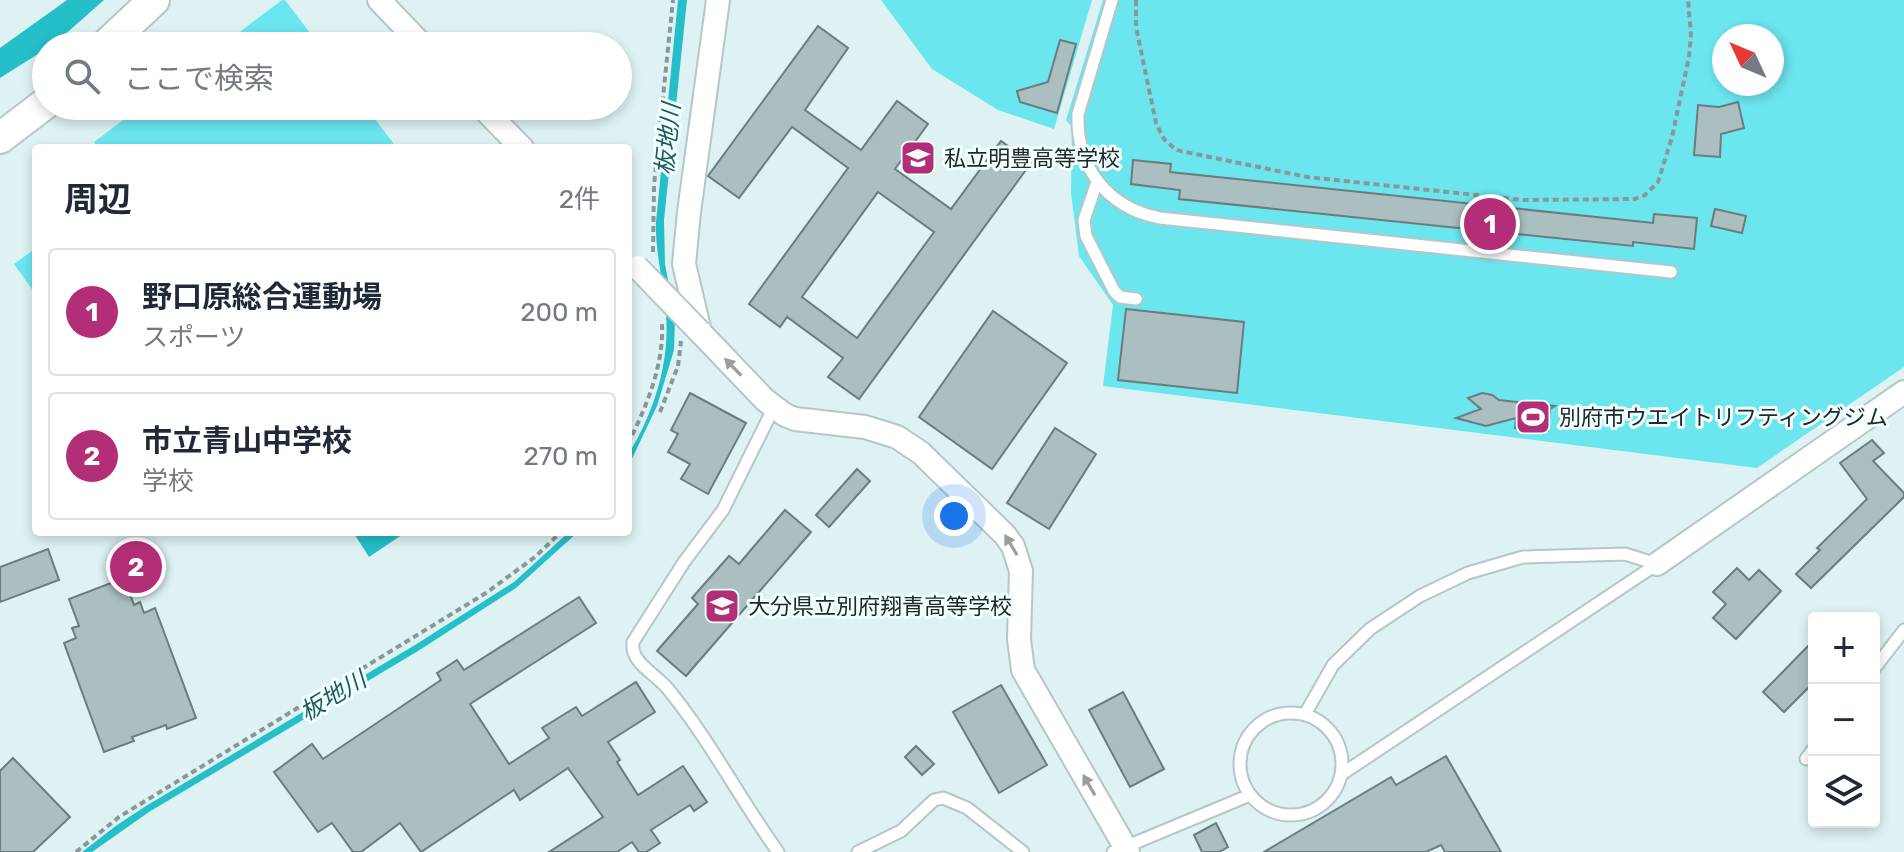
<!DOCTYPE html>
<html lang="ja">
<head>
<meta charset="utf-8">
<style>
  body { margin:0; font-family:Rubik,"Noto Sans JP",sans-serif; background:#f6f6f7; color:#1f2937 }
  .controls { position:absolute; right:24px; bottom:24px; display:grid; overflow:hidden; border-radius:8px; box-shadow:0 4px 12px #0003 }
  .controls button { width:72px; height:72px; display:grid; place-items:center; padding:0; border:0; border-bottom:2px solid #e0e1e3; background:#fff; color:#1f2937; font:40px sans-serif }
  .compass { position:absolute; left:1712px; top:24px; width:72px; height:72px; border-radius:50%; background:#fff; box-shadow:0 4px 12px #0003; rotate:314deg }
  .you { position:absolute; left:954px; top:516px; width:28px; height:28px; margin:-20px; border:6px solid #fff; border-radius:50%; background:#1a73e8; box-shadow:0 0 0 12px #1a73e833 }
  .badge { display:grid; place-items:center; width:52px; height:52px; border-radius:50%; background:#b22e76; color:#fff; font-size:26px; font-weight:700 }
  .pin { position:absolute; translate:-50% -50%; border:4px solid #fff; box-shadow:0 2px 8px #0006 }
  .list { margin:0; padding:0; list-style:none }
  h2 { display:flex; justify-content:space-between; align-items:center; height:104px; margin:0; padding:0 32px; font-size:34px }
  h2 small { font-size:26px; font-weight:400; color:#747a83 }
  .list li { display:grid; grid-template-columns:52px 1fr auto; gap:24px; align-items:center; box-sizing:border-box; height:128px; margin:0 16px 16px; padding:0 16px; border:2px solid #e0e1e3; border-radius:8px }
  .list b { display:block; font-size:30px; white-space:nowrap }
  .list p { margin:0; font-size:26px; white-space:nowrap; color:#747a83 }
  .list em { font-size:26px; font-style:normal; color:#747a83 }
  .icon { flex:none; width:44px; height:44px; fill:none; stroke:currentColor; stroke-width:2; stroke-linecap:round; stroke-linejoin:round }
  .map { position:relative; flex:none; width:1904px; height:852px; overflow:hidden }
  .search { position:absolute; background:#fff; box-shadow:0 4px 12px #0003; left:32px; top:32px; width:600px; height:88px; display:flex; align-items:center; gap:20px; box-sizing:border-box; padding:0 28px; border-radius:44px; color:#747a83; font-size:30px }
  .panel { position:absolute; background:#fff; box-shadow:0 4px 12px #0003; left:32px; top:144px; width:600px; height:392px; border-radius:8px }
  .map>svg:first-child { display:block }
  .green { fill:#6be6ef; fill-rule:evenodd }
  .water { fill:#24bfc9 }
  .building { fill:#acbfc0; stroke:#6a7c7e; stroke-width:2; fill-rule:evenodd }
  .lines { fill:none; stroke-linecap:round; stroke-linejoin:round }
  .lane-casing { stroke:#b4c7c8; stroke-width:15 }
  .street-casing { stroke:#b4c7c8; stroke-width:26 }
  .secondary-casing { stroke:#b4c7c8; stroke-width:34 }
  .path { stroke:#899798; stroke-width:4; stroke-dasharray:6 4; stroke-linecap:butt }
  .lane { stroke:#fff; stroke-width:11 }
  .street { stroke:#fff; stroke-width:22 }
  .secondary { stroke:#fff; stroke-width:30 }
  .street-bridge-casing { stroke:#b4c7c8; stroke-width:26; stroke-linecap:butt }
  .street-bridge { stroke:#fff; stroke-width:22 }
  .oneway { fill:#9b9e9e }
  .labels { text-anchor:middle; stroke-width:6; stroke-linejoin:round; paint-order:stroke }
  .poi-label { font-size:22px; fill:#202828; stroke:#f1fefe; text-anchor:start }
  .water-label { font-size:24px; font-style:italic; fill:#1e595d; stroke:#f1fefe }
</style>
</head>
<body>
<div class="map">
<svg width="1904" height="852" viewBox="0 0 1904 852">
  <rect width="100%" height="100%" fill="#def2f3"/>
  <g class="green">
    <polygon points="282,0 285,0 320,46 221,46"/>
    <polygon points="881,0 1092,0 1054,129 998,110 932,69"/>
    <path d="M1103 0H1904V367L1757 468 1103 386 1113 305 1079 256 1071 193 1072 127 1066 120ZM1724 36H1772V84H1724Z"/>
    <polygon points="142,106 365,106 397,148 98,148 94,142"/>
    <polygon points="36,248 36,295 14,264"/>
  </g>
  <g class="water">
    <polygon points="67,0 104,0 53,45 46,46 46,49 0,78 0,48"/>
    <path d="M678 0H687L664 220 665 264 675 318 674 350 657 406 628 467V455C654 413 670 363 666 314 664 283 655 253 656 222Z"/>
    <polygon points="353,532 406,532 369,557"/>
    <polygon points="569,532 578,532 516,588 418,651 149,812 92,852 82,852 117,825 146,806 415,645 514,582"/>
  </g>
  <g class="building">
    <path d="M818 26 848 48 805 110 861 150 897 101 928 124 895 169 951 209 1001 141 1031 163 859 399 828 377 843 358 787 317 780 327 749 304 848 168 792 127 739 198 708 176ZM878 192 934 232 857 338 802 297Z"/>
    <polygon points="1060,40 1076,44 1057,113 1020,102 1017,91 1048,82"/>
    <polygon points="1738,102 1744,128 1721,134 1720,157 1694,155 1698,105 1719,107"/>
    <polygon points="1133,160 1171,164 1170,172 1653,223 1654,214 1697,218 1694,249 1633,242 1633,246 1179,199 1180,190 1131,184"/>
    <polygon points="1715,209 1746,216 1742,233 1711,226"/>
    <polygon points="1126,309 1244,322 1237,393 1118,380"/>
    <polygon points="993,311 1067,363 992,469 919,417"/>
    <polygon points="690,393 746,423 708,494 681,479 690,464 668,452 678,434 671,430"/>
    <polygon points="1482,393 1492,395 1499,400 1555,406 1550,409 1548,431 1515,428 1516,418 1486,426 1456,418 1481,409 1468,398"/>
    <polygon points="1055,428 1096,454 1049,529 1007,503"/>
    <polygon points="1872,440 1884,453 1873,461 1904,493 1904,497 1811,588 1796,574 1820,550 1817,548 1867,499 1840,463"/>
    <polygon points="857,469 870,481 829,527 816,515"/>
    <polygon points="785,510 811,532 686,676 657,651 698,604 692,598 729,556 739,564"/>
    <polygon points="48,549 59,580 0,602 0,567"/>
    <polygon points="1737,568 1749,580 1759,570 1781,591 1736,639 1713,618 1726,604 1713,592"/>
    <polygon points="124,578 134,605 140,602 144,613 155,608 196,718 167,729 166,725 132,737 134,741 104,752 64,643 76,638 72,628 79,626 69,599"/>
    <polygon points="579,597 596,623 470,704 509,764 549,738 542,728 576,707 582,716 636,682 655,712 608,742 620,760 617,762 638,795 683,766 707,802 694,811 690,805 651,830 660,843 646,852 639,852 632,842 617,852 549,852 603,817 568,768 520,800 514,790 421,852 400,823 361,852 353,852 332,823 318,832 274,772 312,744 323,759 441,680 437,673 457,660 464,670"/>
    <polygon points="1814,640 1814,682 1784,712 1763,692"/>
    <polygon points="1001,685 1047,765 999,793 953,712"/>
    <polygon points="1123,692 1164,769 1130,787 1089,710"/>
    <polygon points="916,746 934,764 922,775 905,757"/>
    <polygon points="1446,756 1501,852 1445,852 1441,845 1426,852 1264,852 1391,777 1396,785"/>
    <polygon points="13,758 70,817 33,852 0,852 0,771"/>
    <polygon points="1216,823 1228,847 1219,852 1202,852 1194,835"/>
  </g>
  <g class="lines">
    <defs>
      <g id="lane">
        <path d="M1112 0 1078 114C1076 168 1108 208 1160 218L1671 272"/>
        <polyline points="1097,182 1084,220 1086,236 1114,291 1120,297 1136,299"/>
        <path d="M774 407 723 510 684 562 633 642C630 663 655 673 668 689 709 739 740 799 778 852"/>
        <polyline points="1874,669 1904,630"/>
        <circle cx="1291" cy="764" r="51"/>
        <polyline points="1305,714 1333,665 1370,629 1420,596 1468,573 1523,557 1625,554 1657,564"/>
        <polyline points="1806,759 1814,748"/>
        <polyline points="1342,774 1657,564"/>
        <polyline points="858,852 901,831 934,800 943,798 967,808 1023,852"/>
        <polyline points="1113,852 1250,795"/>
      </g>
      <g id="street">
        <polyline points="379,0 423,46"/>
        <polyline points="718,0 689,212 684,264 700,332 765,400 785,415 795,419 865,427 897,437 921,453 1005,535 1013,546 1021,571 1019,639 1023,670 1128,852"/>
        <polyline points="481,106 522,148"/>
        <polyline points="1657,564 1904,392"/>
      </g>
      <g id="secondary">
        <polyline points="105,46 154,0"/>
        <polyline points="0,138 46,103"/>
      </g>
    </defs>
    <use href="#lane" class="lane-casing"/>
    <use href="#street" class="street-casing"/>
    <use href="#secondary" class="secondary-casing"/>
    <g class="path">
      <polyline points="1136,0 1136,27 1156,123 1164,139 1176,150 1307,177 1523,200 1635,199 1645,195 1658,182 1672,137 1689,57 1691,35 1688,0"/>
      <polyline points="653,252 654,185 673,0"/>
      <polyline points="678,366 681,341"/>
      <polyline points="660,412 678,366"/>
      <path d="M628 444C646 407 664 366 662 324"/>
      <polyline points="76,852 119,817 486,593 535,557 561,532"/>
    </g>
    <use href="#lane" class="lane"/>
    <use href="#street" class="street"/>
    <use href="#secondary" class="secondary"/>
    <defs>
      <polyline id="street-bridge" points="637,267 700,332"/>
    </defs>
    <use href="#street-bridge" class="street-bridge-casing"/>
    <use href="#street-bridge" class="street-bridge"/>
  </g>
  <defs><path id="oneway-solid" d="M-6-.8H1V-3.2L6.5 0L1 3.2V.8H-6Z" transform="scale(2)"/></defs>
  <g class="oneway">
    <use href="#oneway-solid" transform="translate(733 367) rotate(-134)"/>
    <use href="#oneway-solid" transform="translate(1011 545) rotate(-121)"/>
    <use href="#oneway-solid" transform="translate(1089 785) rotate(-120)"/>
  </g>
  <defs>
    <symbol id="school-square" viewBox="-11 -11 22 22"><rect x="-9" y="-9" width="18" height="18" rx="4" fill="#b22e76" stroke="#f1fefe"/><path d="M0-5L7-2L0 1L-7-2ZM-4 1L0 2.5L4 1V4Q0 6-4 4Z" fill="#fff"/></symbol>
    <symbol id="stadium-square" viewBox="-11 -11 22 22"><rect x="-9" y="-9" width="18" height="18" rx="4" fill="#b22e76" stroke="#f1fefe"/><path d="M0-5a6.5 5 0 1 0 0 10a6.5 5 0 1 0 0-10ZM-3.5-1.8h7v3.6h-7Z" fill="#fff"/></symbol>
  </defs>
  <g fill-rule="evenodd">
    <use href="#school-square" x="898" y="138" width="40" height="40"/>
    <use href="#stadium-square" x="1513" y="397" width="40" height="40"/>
    <use href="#school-square" x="702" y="586" width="40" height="40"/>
  </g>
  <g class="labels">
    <g class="poi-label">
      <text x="944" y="166">私立明豊高等学校</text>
      <text x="1559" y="425">別府市ウエイトリフティングジム</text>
      <text x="748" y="614">大分県立別府翔青高等学校</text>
    </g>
    <g class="water-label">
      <text transform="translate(668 139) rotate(-84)" y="8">板地川</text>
      <text transform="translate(333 696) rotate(-31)" y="8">板地川</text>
    </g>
  </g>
</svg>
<div class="controls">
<button>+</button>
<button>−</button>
<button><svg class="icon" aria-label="layers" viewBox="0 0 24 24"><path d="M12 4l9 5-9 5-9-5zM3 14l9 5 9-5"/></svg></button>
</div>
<svg class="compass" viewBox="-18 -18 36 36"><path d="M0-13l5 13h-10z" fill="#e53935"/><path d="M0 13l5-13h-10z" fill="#747a83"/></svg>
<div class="you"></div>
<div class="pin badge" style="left:1490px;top:224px">1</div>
<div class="pin badge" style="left:136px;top:567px">2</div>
<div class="search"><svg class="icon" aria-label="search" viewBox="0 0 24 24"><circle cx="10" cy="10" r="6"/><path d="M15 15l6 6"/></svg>ここで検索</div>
<section class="panel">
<h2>周辺<small>2件</small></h2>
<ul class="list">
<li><span class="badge">1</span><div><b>野口原総合運動場</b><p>スポーツ</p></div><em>200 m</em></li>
<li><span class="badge">2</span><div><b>市立青山中学校</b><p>学校</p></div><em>270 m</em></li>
</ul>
</section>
</div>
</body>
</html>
